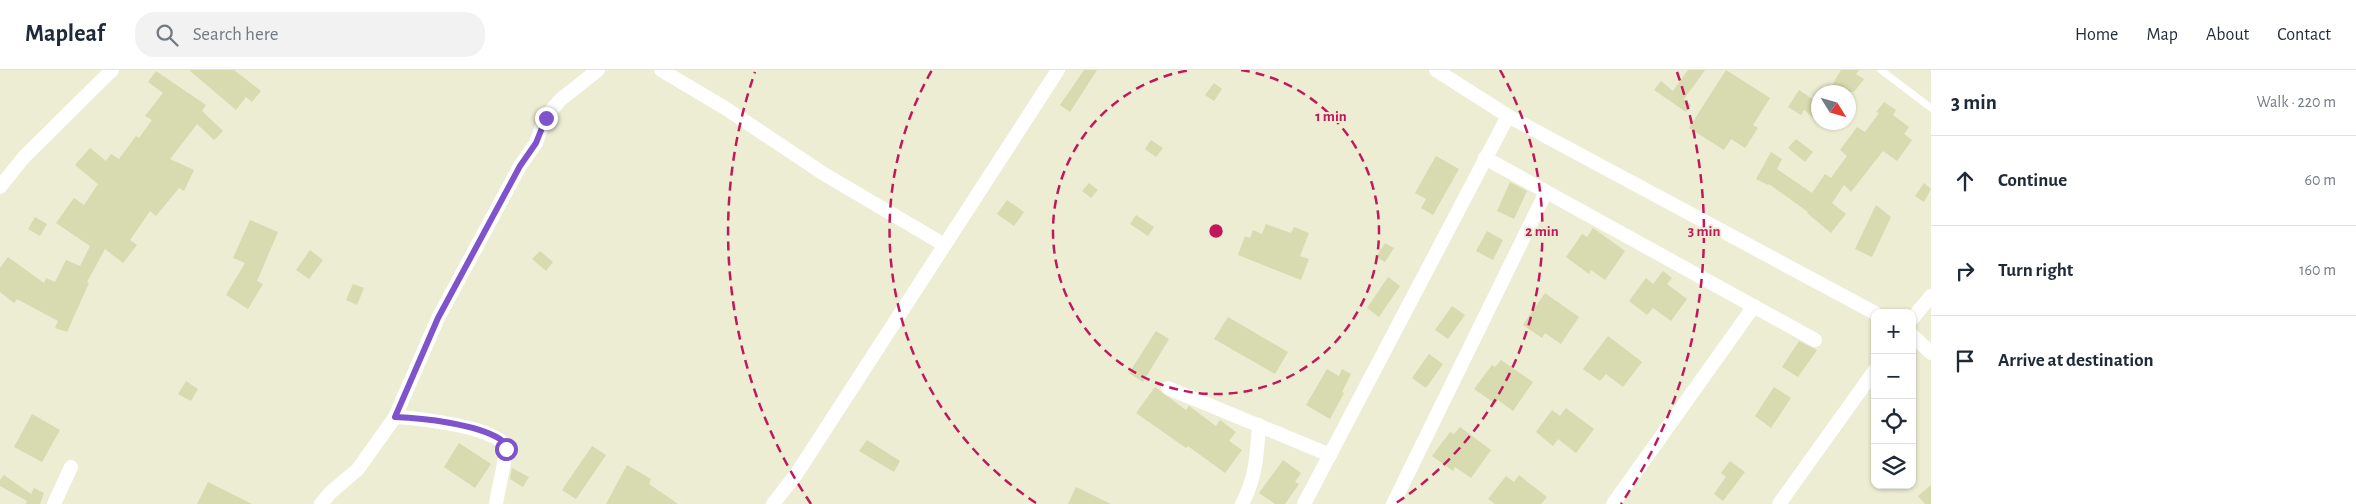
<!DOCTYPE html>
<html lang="en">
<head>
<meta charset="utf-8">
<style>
  body { margin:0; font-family:"Alegreya Sans",sans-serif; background:#f2f2f3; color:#1f2937 }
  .controls { position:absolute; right:15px; bottom:15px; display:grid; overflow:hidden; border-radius:10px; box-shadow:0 1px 4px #0004 }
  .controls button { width:45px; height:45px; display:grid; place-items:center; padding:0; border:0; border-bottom:1px solid #e0e1e3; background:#fff; color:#1f2937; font:25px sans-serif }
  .compass { position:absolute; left:1811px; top:15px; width:45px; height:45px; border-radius:50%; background:#fff; box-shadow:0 1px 4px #0004; rotate:127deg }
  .stop { position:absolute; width:15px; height:15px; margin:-11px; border:4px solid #7f53cc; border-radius:50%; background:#fff }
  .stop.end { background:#7f53cc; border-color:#fff; box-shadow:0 1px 5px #0008 }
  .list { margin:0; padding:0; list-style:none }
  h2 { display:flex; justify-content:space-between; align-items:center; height:65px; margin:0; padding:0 20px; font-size:21px }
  h2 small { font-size:16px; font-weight:400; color:#747a83 }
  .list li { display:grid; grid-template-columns:32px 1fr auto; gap:15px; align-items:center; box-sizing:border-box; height:90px; padding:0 20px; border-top:1px solid #e0e1e3 }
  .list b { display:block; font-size:19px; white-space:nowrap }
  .list em { font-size:16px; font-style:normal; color:#747a83 }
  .icon { flex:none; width:28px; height:28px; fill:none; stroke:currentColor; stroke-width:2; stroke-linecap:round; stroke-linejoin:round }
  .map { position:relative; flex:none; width:1931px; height:434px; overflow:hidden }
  header { display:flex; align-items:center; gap:30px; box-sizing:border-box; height:70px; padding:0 25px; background:#fff; border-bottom:1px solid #e0e1e3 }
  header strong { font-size:24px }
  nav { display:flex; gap:28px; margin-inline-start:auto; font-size:18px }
  .search { width:350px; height:45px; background:#f2f2f3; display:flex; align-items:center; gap:12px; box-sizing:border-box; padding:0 18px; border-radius:20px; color:#747a83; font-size:19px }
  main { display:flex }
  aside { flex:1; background:#fff }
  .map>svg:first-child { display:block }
  .building { fill:#d8daaf }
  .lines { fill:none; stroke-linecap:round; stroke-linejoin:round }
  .lane { stroke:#fff; stroke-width:7 }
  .street { stroke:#fff; stroke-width:14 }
  .route { stroke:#7f53cc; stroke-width:6 }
  .ring { fill:none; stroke:#c2185b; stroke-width:2.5; stroke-dasharray:9 6 }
  .centre { fill:#c2185b; stroke:#ecedd3; stroke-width:2.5 }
  .ring-label { font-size:15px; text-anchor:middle; font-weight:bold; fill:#c2185b; stroke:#ecedd3; stroke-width:4; stroke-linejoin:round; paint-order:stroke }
</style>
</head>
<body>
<header>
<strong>Mapleaf</strong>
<div class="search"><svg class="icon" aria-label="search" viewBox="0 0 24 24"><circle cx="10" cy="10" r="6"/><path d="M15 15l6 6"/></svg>Search here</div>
<nav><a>Home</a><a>Map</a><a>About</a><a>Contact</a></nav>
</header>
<main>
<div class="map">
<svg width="1931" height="434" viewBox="0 0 1931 434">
  <rect width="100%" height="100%" fill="#ecedd3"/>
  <g class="building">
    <polygon points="189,0 234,0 261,21 252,32 246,27 236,40"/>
    <polygon points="1084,0 1097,0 1070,42 1060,35"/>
    <polygon points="1688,0 1705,0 1684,29 1691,35 1686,42 1654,20 1661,11 1673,21"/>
    <polygon points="1726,0 1770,28 1753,55 1758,58 1745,78 1731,69 1724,80 1689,58"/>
    <polygon points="1841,0 1859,0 1856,4 1864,9 1854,22 1828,22"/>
    <polygon points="156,1 206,35 202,41 223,61 214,70 197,54 170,89 194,100 184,121 179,118 156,146 150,141 130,170 137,175 123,193 105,179 87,212 89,213 67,262 55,258 58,251 17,229 14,233 0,222 0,198 8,187 44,213 46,208 55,212 66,190 80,196 90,176 56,153 74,128 84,135 98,114 75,95 90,78 106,91 111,84 119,89 136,66 139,68 152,50 145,46 163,23 148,12"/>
    <polygon points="1214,13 1222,19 1214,31 1205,25"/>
    <polygon points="1799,20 1818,33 1818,52 1804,40 1801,45 1788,37"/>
    <polygon points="1884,32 1896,40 1893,45 1909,57 1904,64 1912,70 1897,91 1883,81 1851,122 1844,115 1832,133 1846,144 1831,163 1807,143 1808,142 1769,114 1768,115 1756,109 1771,82 1782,89 1777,99 1812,123 1825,104 1831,108 1847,86 1840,80 1857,57 1865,62 1879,43 1876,42"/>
    <polygon points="1796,69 1813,82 1805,92 1788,78"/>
    <polygon points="1151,70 1163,78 1156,87 1145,79"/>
    <polygon points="1436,86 1459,99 1433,145 1421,138 1426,129 1415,123"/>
    <polygon points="1510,112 1527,121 1514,149 1497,141"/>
    <polygon points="1089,113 1098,120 1091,128 1082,121"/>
    <polygon points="1924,113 1931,119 1924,132 1915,126"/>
    <polygon points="1007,130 1024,142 1014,156 997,144"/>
    <polygon points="1876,135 1891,147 1872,187 1855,179"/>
    <polygon points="1136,145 1154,157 1148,166 1130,154"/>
    <polygon points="35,147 47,154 40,166 28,159"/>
    <polygon points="250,150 278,162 257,211 263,214 248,239 226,225 245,193 233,188"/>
    <polygon points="1266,154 1291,163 1294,157 1309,163 1300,186 1309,189 1301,210 1238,185 1245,166 1250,168 1253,160 1262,164"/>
    <polygon points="1593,158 1625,181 1605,210 1591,200 1589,204 1566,187 1582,164 1587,167"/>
    <polygon points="1487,161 1503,170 1493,190 1476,181"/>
    <polygon points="1385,173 1394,178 1385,192 1376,187"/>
    <polygon points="310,180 323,190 309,209 296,200"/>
    <polygon points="540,181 553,192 546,201 532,189"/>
    <polygon points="1663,201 1672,208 1667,214 1687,229 1671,251 1653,238 1647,245 1629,231 1646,208 1653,214"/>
    <polygon points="1388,207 1400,216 1379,247 1367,238"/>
    <polygon points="353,214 364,218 357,235 346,230"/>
    <polygon points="1545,223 1579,247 1561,274 1545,263 1542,268 1523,255"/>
    <polygon points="1452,236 1465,245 1448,269 1435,260"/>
    <polygon points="1228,247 1288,282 1275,304 1214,269"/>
    <polygon points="1156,261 1169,269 1143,312 1129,303"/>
    <polygon points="1608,266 1642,292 1623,317 1606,304 1600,311 1583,299"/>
    <polygon points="1799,271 1817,280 1798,307 1782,297"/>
    <polygon points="1429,284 1443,294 1426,318 1412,308"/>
    <polygon points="1501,290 1533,312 1513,341 1498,330 1496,334 1474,319 1492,295 1495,297"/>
    <polygon points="1327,299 1339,306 1342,299 1351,304 1342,322 1344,323 1330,349 1306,335"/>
    <polygon points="186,311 198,319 191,331 178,324"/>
    <polygon points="1155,317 1186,340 1189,336 1216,356 1220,350 1236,362 1229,371 1242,380 1225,403 1188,376 1186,378 1136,343"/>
    <polygon points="1774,317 1791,328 1771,358 1755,346"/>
    <polygon points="1566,338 1594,359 1576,383 1558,369 1553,376 1536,362 1552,340 1560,346"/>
    <polygon points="32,344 60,360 42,392 14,377"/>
    <polygon points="1460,357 1491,380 1471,408 1455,397 1453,401 1432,386 1450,362 1454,364"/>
    <polygon points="867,370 900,391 894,402 859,381"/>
    <polygon points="459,373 491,394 475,418 444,397"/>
    <polygon points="592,376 606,385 576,429 562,420"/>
    <polygon points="1283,390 1301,403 1295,412 1299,414 1285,434 1275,434 1259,423"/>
    <polygon points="1730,391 1745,402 1723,431 1714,424 1726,407 1721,403"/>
    <polygon points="627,395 651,409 649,414 678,434 606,434"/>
    <polygon points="512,398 529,407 523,417 510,409"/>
    <polygon points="4,405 31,424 34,418 44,423 40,434 26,434 27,431 0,416 0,410"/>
    <polygon points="1519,405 1547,427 1541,434 1495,434 1488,429 1506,406 1514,412"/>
    <polygon points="208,412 252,434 197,434"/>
    <polygon points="1931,415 1931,434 1925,434 1918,426"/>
    <polygon points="1076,417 1111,434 1068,434"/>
  </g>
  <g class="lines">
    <polyline class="lane" points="1881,0 1931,38"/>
    <g class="street">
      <polyline points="661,0 725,38 824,104 943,174"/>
      <polyline points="1436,0 1508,46 1875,243"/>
      <polyline points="1485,88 1815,270"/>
      <polyline points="0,117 24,87 112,0"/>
      <polyline points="1912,249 1931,226"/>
      <polyline points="1912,265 1931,283"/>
      <polyline points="1168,318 1330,385"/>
      <path d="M395 347C415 348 501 357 506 378 507 383 497 425 496 434"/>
      <polyline points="54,434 71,397"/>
      <polyline points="321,434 330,423 358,399 395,347 438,248 520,96 536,73 545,48 560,30 598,0"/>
      <polyline points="773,434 797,403 1058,0"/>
      <path d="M1242 434C1256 408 1257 384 1259 355"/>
      <polyline points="1304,434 1508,46"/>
      <polyline points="1393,434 1546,122"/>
      <polyline points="1613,434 1754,236"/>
      <polyline points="1779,434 1875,300"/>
    </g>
  </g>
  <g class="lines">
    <path class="route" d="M506 379C505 375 503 371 500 369 476 354 423 348 395 347L438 248 520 96 536 73 546 48"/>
  </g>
  <g class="ring">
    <path d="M1241 0A163 163 0 1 1 1191 0"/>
    <path d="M1036 433A326 326 0 0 1 932 0M1500 0A326 326 0 0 1 1396 433"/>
    <path d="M811 434A488 488 0 0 1 755 2M1677 2A488 488 0 0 1 1621 434"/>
  </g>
  <circle cx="1216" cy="161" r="8" class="centre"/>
  <g class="ring-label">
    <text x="1331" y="51">1 min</text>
    <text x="1542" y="166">2 min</text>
    <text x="1704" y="166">3 min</text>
  </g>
</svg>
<div class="controls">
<button>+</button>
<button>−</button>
<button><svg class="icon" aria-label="locate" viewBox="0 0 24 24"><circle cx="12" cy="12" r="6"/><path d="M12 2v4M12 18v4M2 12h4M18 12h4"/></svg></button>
<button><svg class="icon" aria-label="layers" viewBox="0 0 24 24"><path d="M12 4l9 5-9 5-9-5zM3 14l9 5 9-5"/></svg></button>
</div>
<svg class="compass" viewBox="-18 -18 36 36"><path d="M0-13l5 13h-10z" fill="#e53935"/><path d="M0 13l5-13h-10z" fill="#747a83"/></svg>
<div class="stop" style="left:506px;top:379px"></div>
<div class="stop end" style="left:546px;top:48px"></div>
</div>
<aside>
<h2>3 min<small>Walk · 220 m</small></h2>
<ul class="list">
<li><svg class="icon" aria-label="ahead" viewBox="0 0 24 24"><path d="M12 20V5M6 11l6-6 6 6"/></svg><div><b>Continue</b></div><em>60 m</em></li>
<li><svg class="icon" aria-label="right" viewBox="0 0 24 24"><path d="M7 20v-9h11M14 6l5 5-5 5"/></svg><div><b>Turn right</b></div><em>160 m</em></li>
<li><svg class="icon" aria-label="arrive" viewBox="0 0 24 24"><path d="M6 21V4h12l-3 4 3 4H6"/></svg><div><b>Arrive at destination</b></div></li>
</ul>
</aside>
</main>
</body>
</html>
